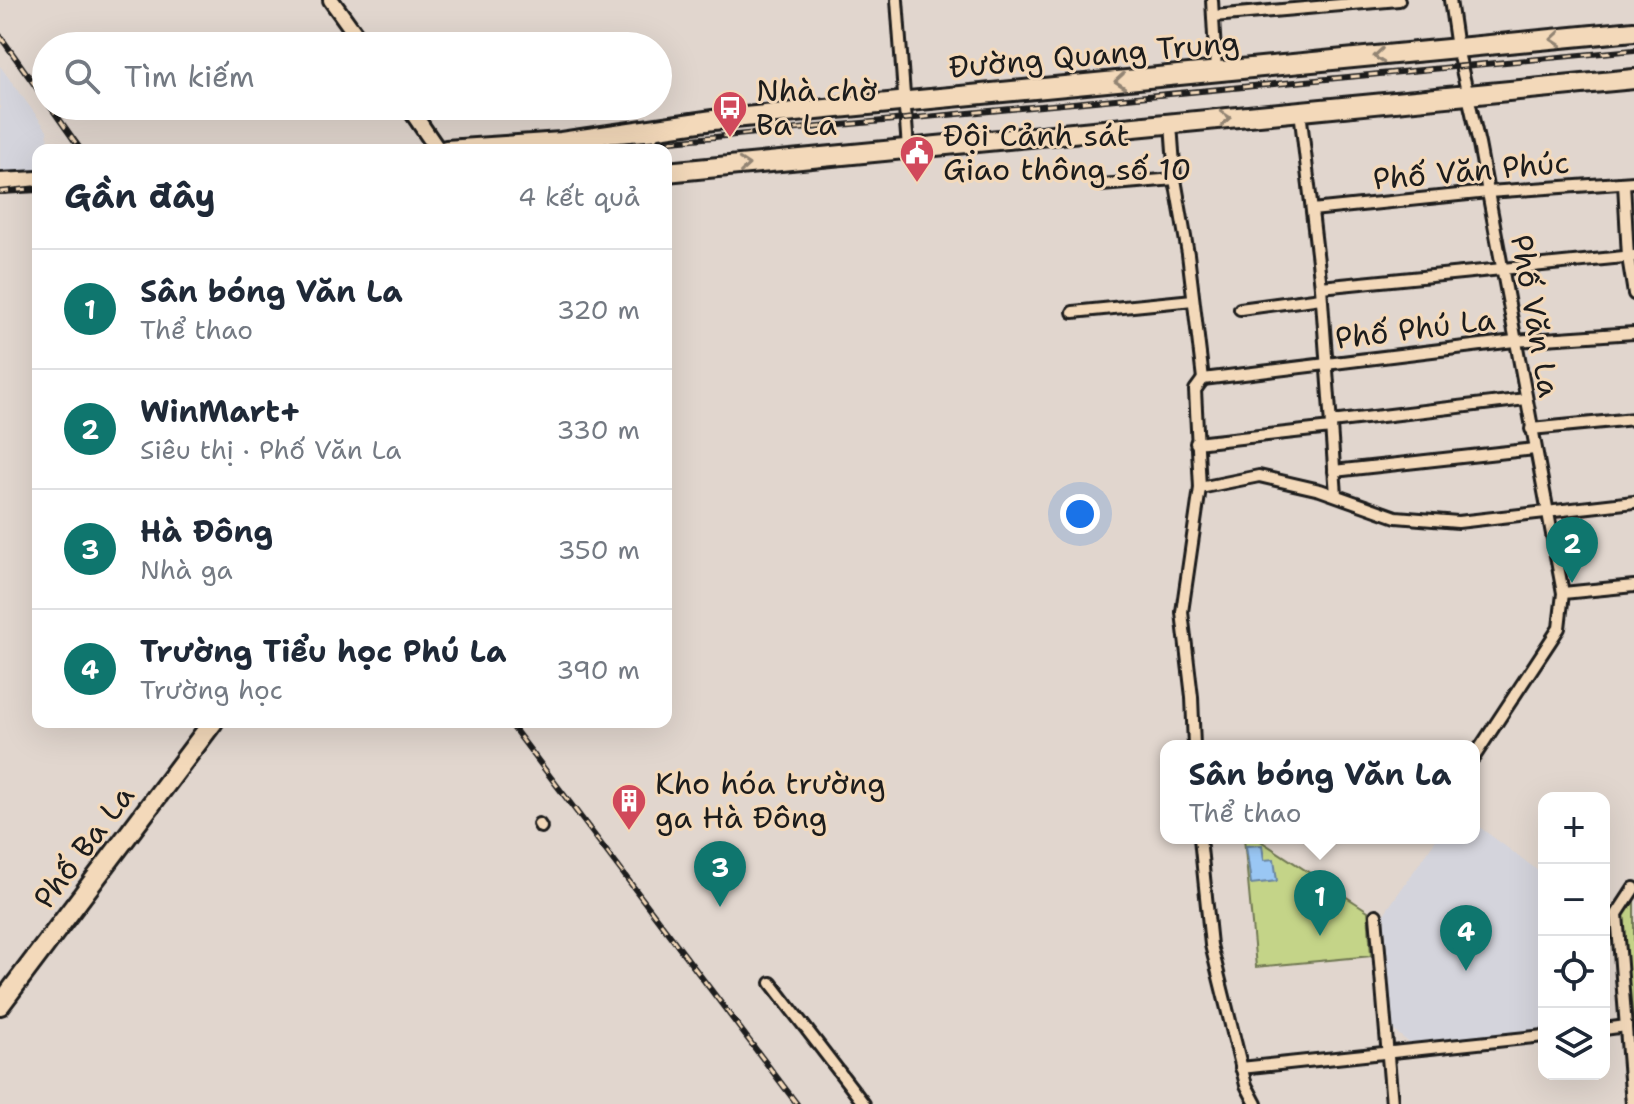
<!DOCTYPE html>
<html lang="vi">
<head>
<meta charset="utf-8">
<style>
  body { margin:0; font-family:"Shantell Sans",sans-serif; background:#f2f2f3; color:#1f2937 }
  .controls { position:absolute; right:24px; bottom:24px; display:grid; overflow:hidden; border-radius:16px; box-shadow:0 8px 32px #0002 }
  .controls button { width:72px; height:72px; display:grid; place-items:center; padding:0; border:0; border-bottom:2px solid #e0e1e3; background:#fff; color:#1f2937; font:40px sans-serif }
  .you { position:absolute; left:1080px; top:514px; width:28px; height:28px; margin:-20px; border:6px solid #fff; border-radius:50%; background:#1a73e8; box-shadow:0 0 0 12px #1a73e833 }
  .badge { display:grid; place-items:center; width:52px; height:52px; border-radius:50%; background:#0f766e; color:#fff; font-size:26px; font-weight:700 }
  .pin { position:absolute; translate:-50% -66px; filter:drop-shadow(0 2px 4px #0008) }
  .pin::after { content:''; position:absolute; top:42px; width:28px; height:24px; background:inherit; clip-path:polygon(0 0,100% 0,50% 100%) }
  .popup { position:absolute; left:1160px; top:740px; width:320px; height:104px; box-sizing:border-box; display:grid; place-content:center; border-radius:16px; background:#fff; filter:drop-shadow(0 2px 6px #0005); font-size:26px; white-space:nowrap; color:#747a83 }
  .popup b { font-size:30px; color:#1f2937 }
  .popup::after { content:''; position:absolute; left:50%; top:100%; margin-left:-16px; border:16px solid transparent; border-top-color:#fff }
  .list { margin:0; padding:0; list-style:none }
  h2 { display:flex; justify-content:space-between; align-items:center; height:104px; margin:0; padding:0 32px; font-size:34px }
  h2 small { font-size:26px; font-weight:400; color:#747a83 }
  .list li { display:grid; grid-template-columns:52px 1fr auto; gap:24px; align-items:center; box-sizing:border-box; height:120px; padding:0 32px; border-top:2px solid #e0e1e3 }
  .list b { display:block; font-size:30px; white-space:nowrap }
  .list p { margin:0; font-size:26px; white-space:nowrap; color:#747a83 }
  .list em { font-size:26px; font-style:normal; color:#747a83 }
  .icon { flex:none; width:44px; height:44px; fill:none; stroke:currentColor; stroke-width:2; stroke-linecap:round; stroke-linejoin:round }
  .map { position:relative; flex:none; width:1634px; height:1104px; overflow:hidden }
  .search { position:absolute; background:#fff; box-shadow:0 8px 32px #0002; left:32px; top:32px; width:640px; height:88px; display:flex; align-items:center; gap:20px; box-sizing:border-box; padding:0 28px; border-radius:44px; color:#747a83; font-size:30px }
  .panel { position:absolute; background:#fff; box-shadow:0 8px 32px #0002; left:32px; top:144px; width:640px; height:584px; border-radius:16px }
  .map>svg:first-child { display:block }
  .built { fill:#d4d4dc }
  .green { fill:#c4d488; stroke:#707852; stroke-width:2 }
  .water { fill:#9ac7f4; stroke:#68839e; stroke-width:2 }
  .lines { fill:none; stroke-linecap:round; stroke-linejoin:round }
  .street-casing { stroke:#1c1c1c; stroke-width:16 }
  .secondary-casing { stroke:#1c1c1c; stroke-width:20 }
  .highway-casing { stroke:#1c1c1c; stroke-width:24 }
  .street { stroke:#f3d9ba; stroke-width:10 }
  .secondary { stroke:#f3d9ba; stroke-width:14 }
  .highway { stroke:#f3d9ba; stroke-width:18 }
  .rail-casing { stroke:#1c1c1c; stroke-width:6 }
  .rail { stroke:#f3d9ba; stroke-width:3; stroke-dasharray:9; stroke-linecap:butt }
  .oneway { stroke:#928473 }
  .labels { text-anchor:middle; stroke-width:6; stroke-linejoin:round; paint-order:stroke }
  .street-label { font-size:30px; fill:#1c1c1c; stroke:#f3d9ba }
  .poi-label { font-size:30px; fill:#1c1c1c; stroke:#f3d9ba; text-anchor:start }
</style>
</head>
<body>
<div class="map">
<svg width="1634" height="1104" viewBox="0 0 1634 1104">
  <rect width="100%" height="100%" fill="#e1d6ce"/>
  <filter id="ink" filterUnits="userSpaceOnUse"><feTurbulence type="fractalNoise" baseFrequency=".0125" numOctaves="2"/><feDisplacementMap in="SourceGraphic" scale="16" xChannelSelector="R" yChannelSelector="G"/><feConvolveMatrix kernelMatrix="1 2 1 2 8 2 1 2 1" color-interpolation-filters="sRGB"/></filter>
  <g filter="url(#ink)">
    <g class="built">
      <polygon points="0,66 47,130 49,150 38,150 38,170 0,173"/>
      <polygon points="1474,823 1544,875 1544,1028 1412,1045 1392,1029 1384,914 1437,838 1474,838"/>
    </g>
    <g class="green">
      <polygon points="1244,838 1256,838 1368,911 1371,956 1256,967"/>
      <polygon points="1634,898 1634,1055 1623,915"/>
    </g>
    <polygon class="water" points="1262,845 1264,860 1274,859 1277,881 1251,884 1246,846"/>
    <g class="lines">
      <defs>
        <g id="street">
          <polyline points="897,0 908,149"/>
          <polyline points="1212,0 1216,71"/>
          <polyline points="1450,0 1457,48 1479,144 1563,593 1559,628 1474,757"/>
          <polyline points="1213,16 1399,0"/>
          <polyline points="1300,111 1321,287 1336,495"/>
          <polyline points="1171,124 1175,179 1188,254 1203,379"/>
          <polyline points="1624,183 1628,257 1634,294"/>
          <polyline points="1101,185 1175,179"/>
          <polyline points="1312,210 1488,192 1634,182"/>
          <polyline points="1321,287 1634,256"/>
          <polyline points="1240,309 1321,298"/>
          <polyline points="1073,312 1193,300"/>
          <polyline points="1203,379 1514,341 1634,333"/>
          <polyline points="1331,422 1526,399"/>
          <polyline points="1531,429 1634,419"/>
          <polyline points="1196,443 1331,428"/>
          <polyline points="1334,471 1535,449"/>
          <polyline points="1200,488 1259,476 1320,490 1396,517 1458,522 1634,502"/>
          <polyline points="1563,593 1634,586"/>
          <polyline points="1194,746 1192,697 1182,612 1200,488 1195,390 1203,379"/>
          <polyline points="539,824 541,827"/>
          <polyline points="1200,838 1211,945 1246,1085 1256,1104"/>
          <polyline points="1376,915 1392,1104"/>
          <polyline points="771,983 864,1104"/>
          <polyline points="1604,1029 1626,1026"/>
          <polyline points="1241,1068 1544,1036"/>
          <polyline points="1632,1104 1617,914 1634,888"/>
        </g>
        <g id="secondary">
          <polyline points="331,0 364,46"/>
          <polyline points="408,106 438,150"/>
        </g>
        <g id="highway">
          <polyline points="446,150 561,142 713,120 1634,31"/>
          <polyline points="638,150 652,129"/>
          <polyline points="666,172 1634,79"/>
          <polyline points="0,183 38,181"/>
          <polyline points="0,1005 213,722"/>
        </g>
      </defs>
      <use href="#street" class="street-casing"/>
      <use href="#secondary" class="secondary-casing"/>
      <use href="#highway" class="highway-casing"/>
      <use href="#street" class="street"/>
      <use href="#secondary" class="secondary"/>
      <use href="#highway" class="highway"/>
      <defs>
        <g id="rail">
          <polyline points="0,36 46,101"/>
          <polyline points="50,106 81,150"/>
          <polyline points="544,150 661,142 1634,50"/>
          <polyline points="0,192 38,188"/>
          <polyline points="509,722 797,1104"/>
        </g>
      </defs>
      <use href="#rail" class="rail-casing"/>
      <use href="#rail" class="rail"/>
    </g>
    <defs><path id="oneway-chevron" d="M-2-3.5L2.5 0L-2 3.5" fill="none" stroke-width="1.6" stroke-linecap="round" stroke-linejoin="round" transform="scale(2)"/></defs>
    <g class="oneway">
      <use href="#oneway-chevron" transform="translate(1556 39) rotate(175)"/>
      <use href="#oneway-chevron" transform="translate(1379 56) rotate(174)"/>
      <use href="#oneway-chevron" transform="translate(1120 81) rotate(175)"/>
      <use href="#oneway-chevron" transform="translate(1225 118) rotate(-5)"/>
      <use href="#oneway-chevron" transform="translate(744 165) rotate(-5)"/>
    </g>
  </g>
  <defs>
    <symbol id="bus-pin" viewBox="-11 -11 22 30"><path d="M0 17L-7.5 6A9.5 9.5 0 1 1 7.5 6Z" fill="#d1495b" stroke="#f3d9ba"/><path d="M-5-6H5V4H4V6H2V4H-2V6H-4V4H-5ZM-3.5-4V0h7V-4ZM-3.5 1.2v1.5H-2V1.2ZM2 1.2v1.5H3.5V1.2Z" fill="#fff"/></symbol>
    <symbol id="civic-pin" viewBox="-11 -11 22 30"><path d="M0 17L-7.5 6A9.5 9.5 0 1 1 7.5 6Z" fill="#d1495b" stroke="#f3d9ba"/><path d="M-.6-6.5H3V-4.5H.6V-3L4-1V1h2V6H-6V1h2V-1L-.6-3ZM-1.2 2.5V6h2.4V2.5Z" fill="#fff"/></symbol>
    <symbol id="building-pin" viewBox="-11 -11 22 30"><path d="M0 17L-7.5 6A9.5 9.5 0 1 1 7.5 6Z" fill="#d1495b" stroke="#f3d9ba"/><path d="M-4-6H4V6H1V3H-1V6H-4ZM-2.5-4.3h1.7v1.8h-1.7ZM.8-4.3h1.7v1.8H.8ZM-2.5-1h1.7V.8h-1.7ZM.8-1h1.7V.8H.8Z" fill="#fff"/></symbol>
  </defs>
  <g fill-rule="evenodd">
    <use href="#bus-pin" x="710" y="88" width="40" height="54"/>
    <use href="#civic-pin" x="897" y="133" width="40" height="54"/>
    <use href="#building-pin" x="609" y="781" width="40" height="54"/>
  </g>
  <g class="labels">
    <g class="street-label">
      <text transform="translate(1094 55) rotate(-5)" y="10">Đường Quang Trung</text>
      <text transform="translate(1471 171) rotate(-5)" y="10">Phố Văn Phúc</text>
      <text transform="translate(1535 316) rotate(80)" y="10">Phố Văn La</text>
      <text transform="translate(1415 329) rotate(-7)" y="10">Phố Phú La</text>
      <text transform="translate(84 847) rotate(-53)" y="10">Phố Ba La</text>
    </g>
    <g class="poi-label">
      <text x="756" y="101">Nhà chờ<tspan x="756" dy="34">Ba La</tspan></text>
      <text x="943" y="146">Đội Cảnh sát<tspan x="943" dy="34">Giao thông số 10</tspan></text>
      <text x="655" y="794">Kho hóa trường<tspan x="655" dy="34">ga Hà Đông</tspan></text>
    </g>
  </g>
</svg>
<div class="controls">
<button>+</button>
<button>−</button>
<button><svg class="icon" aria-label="locate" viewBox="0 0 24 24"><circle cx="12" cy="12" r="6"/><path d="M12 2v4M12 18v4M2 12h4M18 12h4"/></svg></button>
<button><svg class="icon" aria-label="layers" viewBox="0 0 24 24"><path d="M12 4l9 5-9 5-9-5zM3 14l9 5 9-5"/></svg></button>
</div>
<div class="you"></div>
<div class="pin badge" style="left:1320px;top:936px">1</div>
<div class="popup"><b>Sân bóng Văn La</b>Thể thao</div>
<div class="pin badge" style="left:1572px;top:583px">2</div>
<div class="pin badge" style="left:720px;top:907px">3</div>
<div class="pin badge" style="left:1466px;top:971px">4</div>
<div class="search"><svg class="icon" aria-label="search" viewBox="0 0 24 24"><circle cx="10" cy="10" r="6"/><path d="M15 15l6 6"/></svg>Tìm kiếm</div>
<section class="panel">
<h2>Gần đây<small>4 kết quả</small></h2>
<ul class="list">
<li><span class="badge">1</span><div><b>Sân bóng Văn La</b><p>Thể thao</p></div><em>320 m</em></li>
<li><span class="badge">2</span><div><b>WinMart+</b><p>Siêu thị · Phố Văn La</p></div><em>330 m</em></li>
<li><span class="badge">3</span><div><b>Hà Đông</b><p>Nhà ga</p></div><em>350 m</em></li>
<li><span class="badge">4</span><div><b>Trường Tiểu học Phú La</b><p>Trường học</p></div><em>390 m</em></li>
</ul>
</section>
</div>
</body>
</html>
